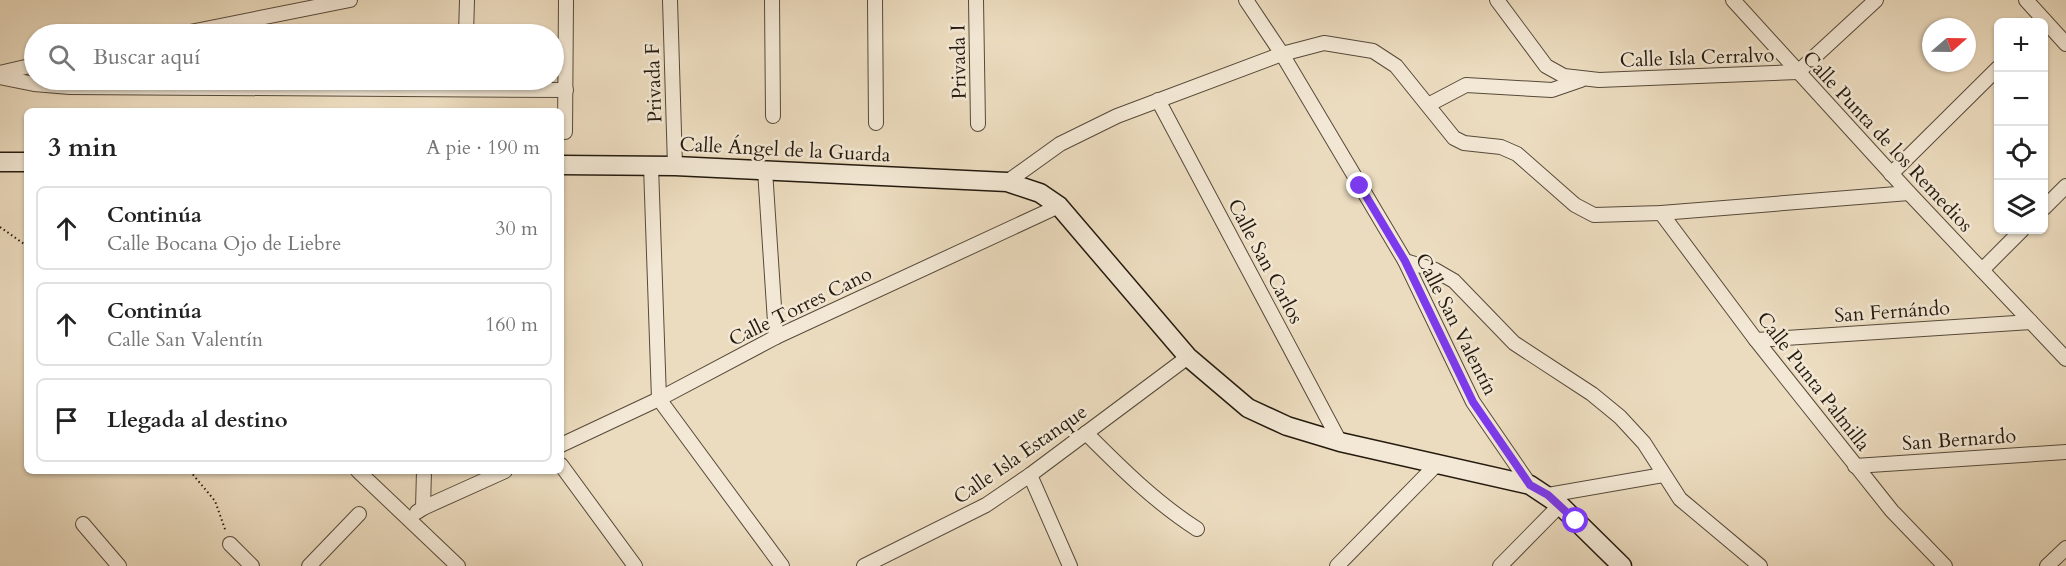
<!DOCTYPE html>
<html lang="es">
<head>
<meta charset="utf-8">
<style>
  body { margin:0; font-family:Cardo,serif; background:#f2f2f2; color:#222 }
  .controls { position:absolute; right:18px; top:18px; display:grid; overflow:hidden; border-radius:9px; box-shadow:0 2px 4px #0004 }
  .controls button { width:54px; height:54px; display:grid; place-items:center; padding:0; border:0; border-bottom:2px solid #e0e0e0; background:#fff; color:#222; font:30px sans-serif }
  .compass { position:absolute; left:1922px; top:18px; width:54px; height:54px; border-radius:50%; background:#fff; box-shadow:0 2px 4px #0004; rotate:70deg }
  .stop { position:absolute; width:18px; height:18px; margin:-14px; border:4px solid #7c3aed; border-radius:50%; background:#fff }
  .stop.end { background:#7c3aed; border-color:#fff; box-shadow:0 2px 6px #0008 }
  .list { margin:0; padding:0; list-style:none }
  h2 { display:flex; justify-content:space-between; align-items:center; height:78px; margin:0; padding:0 24px; font-size:26px }
  h2 small { font-size:20px; font-weight:400; color:#767676 }
  .list li { display:grid; grid-template-columns:39px 1fr auto; gap:18px; align-items:center; box-sizing:border-box; height:84px; margin:0 12px 12px; padding:0 12px; border:2px solid #e0e0e0; border-radius:9px }
  .list b { display:block; font-size:22px; white-space:nowrap }
  .list p { margin:0; font-size:20px; white-space:nowrap; color:#767676 }
  .list em { font-size:20px; font-style:normal; color:#767676 }
  .icon { flex:none; width:33px; height:33px; fill:none; stroke:currentColor; stroke-width:2; stroke-linecap:round; stroke-linejoin:round }
  .map { position:relative; flex:none; width:2066px; height:566px; overflow:hidden }
  .search { position:absolute; background:#fff; box-shadow:0 2px 4px #0004; left:24px; top:24px; width:540px; height:66px; display:flex; align-items:center; gap:15px; box-sizing:border-box; padding:0 21px; border-radius:33px; color:#767676; font-size:22px }
  .panel { position:absolute; background:#fff; box-shadow:0 2px 4px #0004; left:24px; top:108px; width:540px; height:366px; border-radius:9px }
  .map>svg:first-child { display:block }
  .lines { fill:none; stroke-linecap:round; stroke-linejoin:round }
  .street-casing { stroke:#564a3a; stroke-width:16 }
  .secondary-casing { stroke:#241a0e; stroke-width:21 }
  .path { stroke:#241a0e; stroke-width:2; stroke-dasharray:1.5 3; stroke-linecap:butt }
  .street { stroke:#f3e8d5; stroke-width:14 }
  .secondary { stroke:#f3e8d5; stroke-width:18 }
  .route { stroke:#7c3aed; stroke-width:8 }
  .labels { text-anchor:middle; stroke-width:5; stroke-linejoin:round; paint-order:stroke }
  .street-label { font-size:20px; fill:#241a0e; stroke:#f3e8d5 }
</style>
</head>
<body>
<div class="map">
<svg width="2066" height="566" viewBox="0 0 2066 566">
  <rect width="100%" height="100%" fill="#ecdcbf"/>
  <filter id="stains"><feTurbulence type="fractalNoise" baseFrequency=".00333" numOctaves="4"/><feColorMatrix values="0 0 0 0 .2 0 0 0 0 .09 0 0 0 0 .02 0 0 0 .5 -.17"/></filter>
  <radialGradient id="worn" r=".72"><stop offset=".6" stop-color="#630" stop-opacity="0"/><stop offset="1" stop-color="#630" stop-opacity=".3"/></radialGradient>
  <g class="lines">
    <defs>
      <g id="street">
        <polyline points="670,0 675,166"/>
        <polyline points="772,0 773,116"/>
        <polyline points="875,0 876,123"/>
        <polyline points="976,0 978,124"/>
        <polyline points="1246,0 1282,54 1405,261 1473,402 1530,485"/>
        <polyline points="1497,0 1546,66 1564,76 1599,80 1798,72 1876,0"/>
        <polyline points="1733,0 1909,193 2066,359"/>
        <polyline points="2026,0 2066,44"/>
        <polyline points="180,34 350,0"/>
        <polyline points="466,34 467,0"/>
        <polyline points="0,73 34,65"/>
        <polyline points="0,77 34,84 70,87 566,90"/>
        <polyline points="1158,100 1340,442"/>
        <polyline points="1428,105 1466,85 1552,90 1581,80"/>
        <polyline points="565,132 566,0"/>
        <polyline points="651,166 659,399 782,566"/>
        <polyline points="765,170 776,337"/>
        <polyline points="1891,174 1998,68"/>
        <polyline points="1007,182 1060,144 1117,116 1282,54 1324,43 1373,51 1396,66 1454,138 1464,143 1501,147 1517,154 1575,205 1594,215 1661,213 1909,193"/>
        <polyline points="2044,208 2066,186"/>
        <polyline points="1661,213 1756,340 1892,511 1945,566"/>
        <polyline points="1405,261 1435,270 1454,281 1514,343 1592,394 1620,417 1644,443 1680,499 1760,566"/>
        <polyline points="1982,270 2022,230"/>
        <polyline points="1756,340 2031,322"/>
        <path d="M1086 433C1121 468 1155 502 1197 529"/>
        <polyline points="561,445 659,399 776,337 1059,206"/>
        <polyline points="561,465 635,566"/>
        <polyline points="1855,466 2066,452"/>
        <polyline points="358,471 458,566"/>
        <polyline points="1030,475 1070,566"/>
        <polyline points="1548,495 1663,475"/>
        <polyline points="423,508 505,471"/>
        <polyline points="417,512 423,508 424,471"/>
        <polyline points="83,524 119,566"/>
        <polyline points="230,544 252,566"/>
        <polyline points="309,566 359,514"/>
        <polyline points="864,566 986,505 1030,475 1188,357"/>
        <polyline points="1337,566 1438,463"/>
        <polyline points="1500,566 1560,505"/>
        <polyline points="2047,566 2066,548"/>
      </g>
      <g id="secondary">
        <polyline points="0,162 27,162"/>
        <polyline points="561,165 675,166 1007,182 1040,193 1059,206 1188,357 1248,408 1287,426 1340,442 1530,485 1560,505 1622,566"/>
      </g>
    </defs>
    <use href="#street" class="street-casing"/>
    <use href="#secondary" class="secondary-casing"/>
    <g class="path">
      <polyline points="0,227 27,246"/>
      <polyline points="190,471 215,501 226,532"/>
    </g>
    <use href="#street" class="street"/>
    <use href="#secondary" class="secondary"/>
  </g>
  <g class="lines">
    <polyline class="route" points="1360,186 1405,261 1473,402 1530,485 1548,495 1576,521"/>
  </g>
  <g class="labels">
    <g class="street-label">
      <text transform="translate(1697 57) rotate(-2)" y="7">Calle Isla Cerralvo</text>
      <text transform="translate(958 62) rotate(-91)" y="7">Privada I</text>
      <text transform="translate(653 83) rotate(-92)" y="7">Privada F</text>
      <text transform="translate(1888 141) rotate(47)" y="7">Calle Punta de los Remedios</text>
      <text transform="translate(785 149) rotate(3)" y="7">Calle Ángel de la Guarda</text>
      <text transform="translate(1266 261) rotate(62)" y="7">Calle San Carlos</text>
      <text transform="translate(800 306) rotate(-26)" y="7">Calle Torres Cano</text>
      <text transform="translate(1892 311) rotate(-4)" y="7">San Fernándo</text>
      <text transform="translate(1457 324) rotate(63)" y="7">Calle San Valentín</text>
      <text transform="translate(1814 381) rotate(52)" y="7">Calle Punta Palmilla</text>
      <text transform="translate(1959 439) rotate(-4)" y="7">San Bernardo</text>
      <text transform="translate(1020 454) rotate(-35)" y="7">Calle Isla Estanque</text>
    </g>
  </g>
  <rect width="100%" height="100%" filter="url(#stains)"/>
  <rect width="100%" height="100%" fill="url(#worn)"/>
</svg>
<div class="controls">
<button>+</button>
<button>−</button>
<button><svg class="icon" aria-label="locate" viewBox="0 0 24 24"><circle cx="12" cy="12" r="6"/><path d="M12 2v4M12 18v4M2 12h4M18 12h4"/></svg></button>
<button><svg class="icon" aria-label="layers" viewBox="0 0 24 24"><path d="M12 4l9 5-9 5-9-5zM3 14l9 5 9-5"/></svg></button>
</div>
<svg class="compass" viewBox="-18 -18 36 36"><path d="M0-13l5 13h-10z" fill="#e53935"/><path d="M0 13l5-13h-10z" fill="#767676"/></svg>
<div class="stop" style="left:1576px;top:521px"></div>
<div class="stop end" style="left:1360px;top:186px"></div>
<div class="search"><svg class="icon" aria-label="search" viewBox="0 0 24 24"><circle cx="10" cy="10" r="6"/><path d="M15 15l6 6"/></svg>Buscar aquí</div>
<section class="panel">
<h2>3 min<small>A pie · 190 m</small></h2>
<ul class="list">
<li><svg class="icon" aria-label="ahead" viewBox="0 0 24 24"><path d="M12 20V5M6 11l6-6 6 6"/></svg><div><b>Continúa</b><p>Calle Bocana Ojo de Liebre</p></div><em>30 m</em></li>
<li><svg class="icon" aria-label="ahead" viewBox="0 0 24 24"><path d="M12 20V5M6 11l6-6 6 6"/></svg><div><b>Continúa</b><p>Calle San Valentín</p></div><em>160 m</em></li>
<li><svg class="icon" aria-label="arrive" viewBox="0 0 24 24"><path d="M6 21V4h12l-3 4 3 4H6"/></svg><div><b>Llegada al destino</b></div></li>
</ul>
</section>
</div>
</body>
</html>
